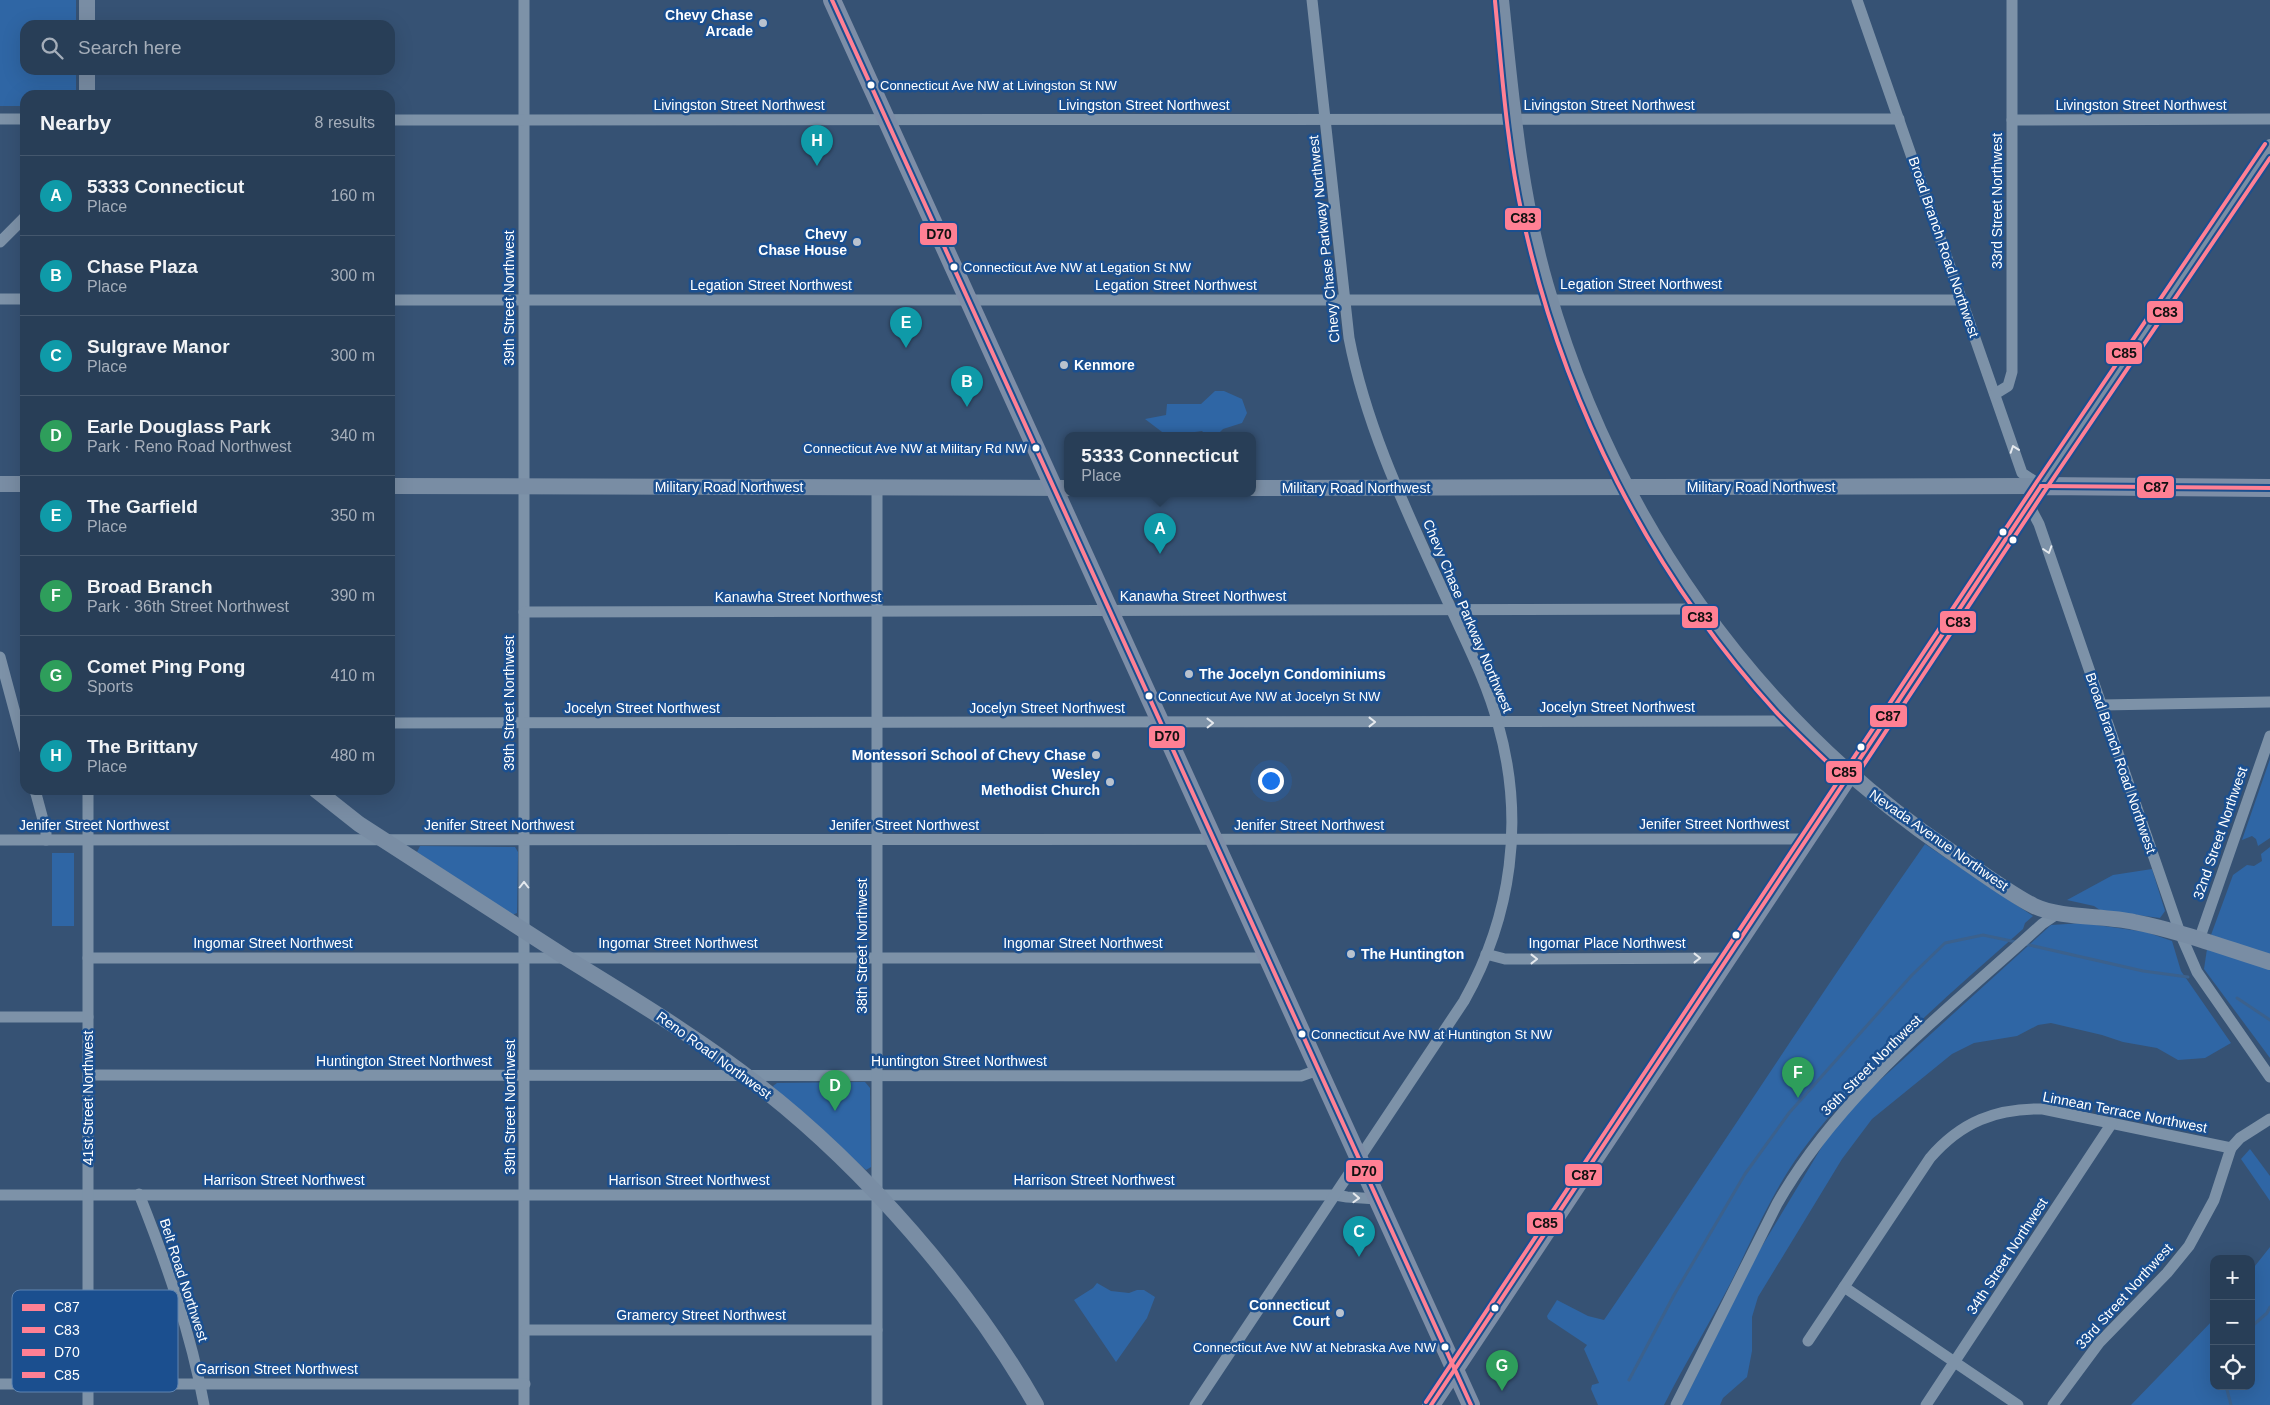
<!DOCTYPE html>
<html lang="en">
<head>
<meta charset="utf-8">
<style>
  body { margin:0; font-family:Helvetica,sans-serif; background:#344961; color:#f1f3f6 }
  .controls { position:absolute; right:15px; bottom:15px; display:grid; overflow:hidden; border-radius:10px; box-shadow:0 5px 20px #0002 }
  .controls button { width:45px; height:45px; display:grid; place-items:center; padding:0; border:0; border-bottom:1px solid #44576d; background:#283e57; color:#f1f3f6; font:25px sans-serif }
  .you { position:absolute; left:1270px; top:780px; width:18px; height:18px; margin:-12px; border:4px solid #fff; border-radius:50%; background:#1a73e8; box-shadow:0 0 0 8px #1a73e833 }
  .badge { display:grid; place-items:center; width:32px; height:32px; border-radius:50%; background:#e797bd; color:#fff; font-size:16px; font-weight:700 }
  .pin { position:absolute; translate:-50% -41px; filter:drop-shadow(0 1px 2px #0008) }
  .pin::after { content:''; position:absolute; top:26px; width:18px; height:15px; background:inherit; clip-path:polygon(0 0,100% 0,50% 100%) }
  .popup { position:absolute; left:1064px; top:432px; width:192px; height:65px; box-sizing:border-box; display:grid; place-content:center; border-radius:10px; background:#283e57; filter:drop-shadow(0 1px 4px #0005); font-size:16px; white-space:nowrap; color:#a5aeba }
  .popup b { font-size:19px; color:#f1f3f6 }
  .popup::after { content:''; position:absolute; left:50%; top:100%; margin-left:-10px; border:10px solid transparent; border-top-color:#283e57 }
  .list { margin:0; padding:0; list-style:none }
  h2 { display:flex; justify-content:space-between; align-items:center; height:65px; margin:0; padding:0 20px; font-size:21px }
  h2 small { font-size:16px; font-weight:400; color:#a5aeba }
  .list li { display:grid; grid-template-columns:32px 1fr auto; gap:15px; align-items:center; box-sizing:border-box; height:80px; padding:0 20px; border-top:1px solid #44576d }
  .list b { display:block; font-size:19px; white-space:nowrap }
  .list p { margin:0; font-size:16px; white-space:nowrap; color:#a5aeba }
  .list em { font-size:16px; font-style:normal; color:#a5aeba }
  .icon { flex:none; width:28px; height:28px; fill:none; stroke:currentColor; stroke-width:2; stroke-linecap:round; stroke-linejoin:round }
  .map { position:relative; flex:none; width:2270px; height:1405px; overflow:hidden }
  .search { position:absolute; background:#283e57; box-shadow:0 5px 20px #0002; left:20px; top:20px; width:375px; height:55px; display:flex; align-items:center; gap:12px; box-sizing:border-box; padding:0 18px; border-radius:15px; color:#a5aeba; font-size:19px }
  .panel { position:absolute; background:#283e57; box-shadow:0 5px 20px #0002; left:20px; top:90px; width:375px; height:705px; border-radius:15px }
  .map>svg:first-child { display:block }
  .green { fill:#2f66a5 }
  .lines { fill:none; stroke-linecap:round; stroke-linejoin:round }
  .stream { stroke:#3b618d; stroke-width:3 }
  .street { stroke:#7d92a8; stroke-width:11 }
  .secondary { stroke:#798da4; stroke-width:16 }
  .primary { stroke:#7d8ea7; stroke-width:18 }
  .bus-1-casing { stroke:#1b4f8f; stroke-width:8 }
  .bus-2-casing { stroke:#1b4f8f; stroke-width:8 }
  .bus-3-casing { stroke:#1b4f8f; stroke-width:8 }
  .bus-4-casing { stroke:#1b4f8f; stroke-width:8 }
  .bus-1 { stroke:#ff8094; stroke-width:4 }
  .bus-2 { stroke:#ff8094; stroke-width:4 }
  .bus-3 { stroke:#ff8094; stroke-width:4 }
  .bus-4 { stroke:#ff8094; stroke-width:4 }
  .oneway { stroke:#e5e9ee }
  .poi-dot { fill:#b9c2ce; stroke:#1b4f8f; stroke-width:2 }
  .bus-dot { fill:#fff; stroke:#1b4f8f; stroke-width:2 }
  .labels { text-anchor:middle; stroke-width:5; stroke-linejoin:round; paint-order:stroke }
  .bus-label { font-size:13px; fill:#fff; stroke:#1b4f8f; text-anchor:start }
  .poi-label { font-size:14px; font-weight:bold; fill:#fff; stroke:#1b4f8f; text-anchor:end }
  .street-label { font-size:14px; fill:#fff; stroke:#1b4f8f }
  .key { fill:#1b4f8f; stroke:#5f84b1; stroke-width:1 }
  .key-label { font-size:14px; fill:#fff }
  .line-badge { stroke:#1b4f8f; stroke-width:2 }
  .pale-badge-label { font-size:14px; text-anchor:middle; font-weight:bold; fill:#111 }
</style>
</head>
<body>
<div class="map">
<svg width="2270" height="1405" viewBox="0 0 2270 1405">
  <rect width="100%" height="100%" fill="#365274"/>
  <g class="green">
    <polygon points="0,0 76,0 76,25 25,25 25,70 76,70 76,95 25,95 25,106 0,106"/>
    <polygon points="1215,391 1224,391 1242,399 1247,413 1242,423 1223,429 1217,435 1206,435 1202,431 1195,432 1193,435 1166,435 1145,419 1166,415 1167,404 1201,404"/>
    <polygon points="2270,759 2270,838 2258,846 2256,839 2252,836 2242,840"/>
    <path d="M1925 844 2033 916 2025 923 2023 929C1945 998 1864 1067 1801 1152 1772 1192 1753 1238 1731 1282 1710 1323 1685 1363 1664 1405H1598L1591 1389 1592 1385 1599 1383 1584 1349 1587 1345 1548 1319 1547 1316 1557 1300 1588 1316 1604 1320C1712 1162 1815 1001 1925 844Z"/>
    <polygon points="420,846 515,847 518,852 517,913 512,915 417,852"/>
    <polygon points="2270,847 2270,957 2211,935 2233,875 2247,865 2254,866 2262,861 2261,854"/>
    <rect x="52" y="853" width="22" height="73"/>
    <polygon points="2152,869 2165,911 2160,918 2100,910 2094,906 2067,900 2113,875"/>
    <polygon points="2083,923 2146,932 2172,941 2181,971 2231,1043 2205,1058 2178,1060 2157,1048 2123,1042 2102,1035 2051,1023 2038,1025 2017,1036 1974,1043 1952,1054 1872,1119 1842,1159 1758,1297 1752,1317 1752,1351 1747,1377 1723,1398 1720,1405 1682,1405 1756,1256 1829,1135 1867,1092 2051,925"/>
    <polygon points="2207,949 2270,968 2270,1058 2204,969"/>
    <polygon points="865,1082 870,1088 871,1167 866,1170 775,1090 773,1086 777,1083"/>
    <polygon points="2250,1149 2270,1176 2270,1201 2241,1159"/>
    <polygon points="2270,1247 2270,1405 2131,1405 2214,1319 2214,1386 2251,1386 2251,1271"/>
    <polygon points="1097,1283 1111,1291 1129,1293 1137,1290 1144,1290 1155,1297 1147,1318 1116,1362 1074,1300 1093,1288"/>
  </g>
  <g class="lines">
    <g class="stream">
      <polyline points="2025,944 2143,971 2188,977"/>
      <polyline points="2237,998 2270,1020"/>
      <polyline points="2251,1327 2267,1313 2270,1307"/>
      <polyline points="1629,1380 1674,1295 1745,1174 1789,1113 1912,975 1945,943 1983,935 2016,942"/>
      <polyline points="2226,1386 2231,1405"/>
    </g>
    <g class="street">
      <polyline points="524,0 524,1405"/>
      <polyline points="1857,0 2022,473 2040,485"/>
      <polyline points="0,119 25,119"/>
      <polyline points="390,120 1899,119"/>
      <polyline points="2012,120 2270,119"/>
      <polyline points="0,242 25,217"/>
      <polyline points="0,299 25,299"/>
      <polyline points="390,300 1962,300"/>
      <polyline points="1995,394 2008,386 2012,372 2012,0"/>
      <polyline points="2029,505 2039,524 2180,933 2197,972 2270,1077"/>
      <polyline points="524,612 1701,609"/>
      <polyline points="0,657 25,750"/>
      <polyline points="2101,705 2270,702"/>
      <polyline points="390,723 1793,721"/>
      <polyline points="35,790 46,831 46,840"/>
      <polyline points="0,840 1808,839"/>
      <polyline points="2199,940 2270,736"/>
      <polyline points="1486,954 1505,959 1729,958"/>
      <polyline points="88,958 1268,958"/>
      <polyline points="0,1017 88,1017"/>
      <polyline points="88,1075 1301,1076 1318,1070"/>
      <path d="M139 1194C166 1262 191 1333 204 1405"/>
      <polyline points="0,1195 1335,1195 1347,1197 1377,1199"/>
      <polyline points="1844,1287 2018,1405"/>
      <polyline points="525,1330 877,1330"/>
      <path d="M1808 1341 1930 1158C1961 1122 1996 1108 2043 1109L2231 1148 2240 1138 2270 1119"/>
      <polyline points="0,1384 525,1384"/>
      <polyline points="88,1405 88,790"/>
      <polyline points="877,1405 877,488"/>
      <path d="M1195 1405 1464 1001C1512 916 1525 819 1498 724 1487 682 1466 642 1448 602 1409 516 1367 431 1349 338L1312 0"/>
      <path d="M1676 1405 1777 1204C1841 1091 1948 1010 2042 924L2060 912"/>
      <polyline points="1926,1405 2112,1123"/>
      <polyline points="2053,1405 2099,1343 2167,1273 2189,1246 2214,1200 2231,1148"/>
    </g>
    <g class="secondary">
      <polyline points="87,0 87,25"/>
      <path d="M1501 0C1511 96 1519 193 1546 286 1611 515 1752 717 1950 851 1977 869 2005 891 2034 906 2062 919 2104 915 2134 922 2180 931 2225 948 2270 962"/>
      <polyline points="87,70 87,95"/>
      <polyline points="0,484 25,484"/>
      <polyline points="390,486 1068,488"/>
      <polyline points="1252,488 2041,486 2270,147"/>
      <path d="M316 790 359 824C428 868 496 913 565 957 631 998 697 1037 758 1085 864 1167 970 1289 1036 1405"/>
    </g>
    <g class="primary">
      <polyline points="832,0 1471,1405"/>
      <polyline points="1431,1405 2041,486 2270,488"/>
    </g>
    <defs>
      <g id="bus-1">
        <polyline points="2041,486 2270,488"/>
        <polyline points="1431,1405 2041,486"/>
      </g>
      <g id="bus-2">
        <path d="M1495 1C1502 74 1507 148 1523 219 1563 402 1650 573 1776 712 1798 735 1822 757 1846 780"/>
        <polyline points="1855,778 2046,489 2270,158"/>
      </g>
      <polyline id="bus-3" points="832,0 1471,1405"/>
      <polyline id="bus-4" points="1426,1402 2036,483 2265,144"/>
    </defs>
    <use href="#bus-1" class="bus-1-casing"/>
    <use href="#bus-2" class="bus-2-casing"/>
    <use href="#bus-3" class="bus-3-casing"/>
    <use href="#bus-4" class="bus-4-casing"/>
    <use href="#bus-1" class="bus-1"/>
    <use href="#bus-2" class="bus-2"/>
    <use href="#bus-3" class="bus-3"/>
    <use href="#bus-4" class="bus-4"/>
  </g>
  <defs><path id="oneway-chevron" d="M-2-3.5L2.5 0L-2 3.5" fill="none" stroke-width="1.6" stroke-linecap="round" stroke-linejoin="round" transform="scale(1.25)"/></defs>
  <g class="oneway">
    <use href="#oneway-chevron" transform="translate(2014 449) rotate(-109)"/>
    <use href="#oneway-chevron" transform="translate(2048 550) rotate(72)"/>
    <use href="#oneway-chevron" transform="translate(1372 722)"/>
    <use href="#oneway-chevron" transform="translate(1210 723) rotate(-1)"/>
    <use href="#oneway-chevron" transform="translate(524 885) rotate(-90)"/>
    <use href="#oneway-chevron" transform="translate(1697 958)"/>
    <use href="#oneway-chevron" transform="translate(1534 959)"/>
    <use href="#oneway-chevron" transform="translate(1356 1198) rotate(2)"/>
  </g>
  <g class="poi-dot">
    <circle cx="763" cy="23" r="5"/>
    <circle cx="857" cy="242" r="5"/>
    <circle cx="1064" cy="365" r="5"/>
    <circle cx="1189" cy="674" r="5"/>
    <circle cx="1096" cy="755" r="5"/>
    <circle cx="1110" cy="782" r="5"/>
    <circle cx="1351" cy="954" r="5"/>
    <circle cx="1340" cy="1313" r="5"/>
  </g>
  <g class="bus-dot">
    <circle cx="871" cy="85" r="4.5"/>
    <circle cx="954" cy="267" r="4.5"/>
    <circle cx="1036" cy="448" r="4.5"/>
    <circle cx="2003" cy="532" r="4.5"/>
    <circle cx="2013" cy="540" r="4.5"/>
    <circle cx="1149" cy="696" r="4.5"/>
    <circle cx="1861" cy="747" r="4.5"/>
    <circle cx="1736" cy="935" r="4.5"/>
    <circle cx="1302" cy="1034" r="4.5"/>
    <circle cx="1495" cy="1308" r="4.5"/>
    <circle cx="1445" cy="1347" r="4.5"/>
  </g>
  <g class="labels">
    <g class="bus-label">
      <text x="880" y="90">Connecticut Ave NW at Livingston St NW</text>
      <text x="963" y="272">Connecticut Ave NW at Legation St NW</text>
      <text x="1027" y="453" text-anchor="end">Connecticut Ave NW at Military Rd NW</text>
      <text x="1158" y="701">Connecticut Ave NW at Jocelyn St NW</text>
      <text x="1311" y="1039">Connecticut Ave NW at Huntington St NW</text>
      <text x="1436" y="1352" text-anchor="end">Connecticut Ave NW at Nebraska Ave NW</text>
    </g>
    <g class="poi-label">
      <text x="753" y="20">Chevy Chase<tspan x="753" dy="16">Arcade</tspan></text>
      <text x="847" y="239">Chevy<tspan x="847" dy="16">Chase House</tspan></text>
      <text x="1074" y="370" text-anchor="start">Kenmore</text>
      <text x="1199" y="679" text-anchor="start">The Jocelyn Condominiums</text>
      <text x="1086" y="760">Montessori School of Chevy Chase</text>
      <text x="1100" y="779">Wesley<tspan x="1100" dy="16">Methodist Church</tspan></text>
      <text x="1361" y="959" text-anchor="start">The Huntington</text>
      <text x="1330" y="1310">Connecticut<tspan x="1330" dy="16">Court</tspan></text>
    </g>
    <g class="street-label">
      <text x="739" y="110">Livingston Street Northwest</text>
      <text x="1144" y="110">Livingston Street Northwest</text>
      <text x="1609" y="110">Livingston Street Northwest</text>
      <text x="2141" y="110">Livingston Street Northwest</text>
      <text transform="translate(1997 201) rotate(-90)" y="5">33rd Street Northwest</text>
      <text transform="translate(1324 239) rotate(-96)" y="5">Chevy Chase Parkway Northwest</text>
      <text transform="translate(1944 247) rotate(71)" y="5">Broad Branch Road Northwest</text>
      <text x="1641" y="289">Legation Street Northwest</text>
      <text x="771" y="290">Legation Street Northwest</text>
      <text x="1176" y="290">Legation Street Northwest</text>
      <text transform="translate(509 298) rotate(-90)" y="5">39th Street Northwest</text>
      <text x="729" y="492">Military Road Northwest</text>
      <text x="1761" y="492">Military Road Northwest</text>
      <text x="1356" y="493">Military Road Northwest</text>
      <text x="1203" y="601">Kanawha Street Northwest</text>
      <text x="798" y="602">Kanawha Street Northwest</text>
      <text transform="translate(1468 616) rotate(67)" y="5">Chevy Chase Parkway Northwest</text>
      <text transform="translate(509 703) rotate(-90)" y="5">39th Street Northwest</text>
      <text x="1617" y="712">Jocelyn Street Northwest</text>
      <text x="642" y="713">Jocelyn Street Northwest</text>
      <text x="1047" y="713">Jocelyn Street Northwest</text>
      <text transform="translate(2121 763) rotate(71)" y="5">Broad Branch Road Northwest</text>
      <text x="1714" y="829">Jenifer Street Northwest</text>
      <text x="94" y="830">Jenifer Street Northwest</text>
      <text x="499" y="830">Jenifer Street Northwest</text>
      <text x="904" y="830">Jenifer Street Northwest</text>
      <text x="1309" y="830">Jenifer Street Northwest</text>
      <text transform="translate(2220 833) rotate(-71)" y="5">32nd Street Northwest</text>
      <text transform="translate(1939 840) rotate(35)" y="5">Nevada Avenue Northwest</text>
      <text x="273" y="948">Ingomar Street Northwest</text>
      <text x="678" y="948">Ingomar Street Northwest</text>
      <text x="1083" y="948">Ingomar Street Northwest</text>
      <text x="1607" y="948">Ingomar Place Northwest</text>
      <text transform="translate(862 946) rotate(-90)" y="5">38th Street Northwest</text>
      <text transform="translate(714 1055) rotate(36)" y="5">Reno Road Northwest</text>
      <text x="404" y="1066">Huntington Street Northwest</text>
      <text x="959" y="1066">Huntington Street Northwest</text>
      <text transform="translate(1871 1065) rotate(-45)" y="5">36th Street Northwest</text>
      <text transform="translate(88 1098) rotate(-90)" y="5">41st Street Northwest</text>
      <text transform="translate(510 1107) rotate(-90)" y="5">39th Street Northwest</text>
      <text transform="translate(2125 1112) rotate(11)" y="5">Linnean Terrace Northwest</text>
      <text x="284" y="1185">Harrison Street Northwest</text>
      <text x="689" y="1185">Harrison Street Northwest</text>
      <text x="1094" y="1185">Harrison Street Northwest</text>
      <text transform="translate(2007 1256) rotate(-57)" y="5">34th Street Northwest</text>
      <text transform="translate(184 1280) rotate(72)" y="5">Belt Road Northwest</text>
      <text transform="translate(2124 1296) rotate(-48)" y="5">33rd Street Northwest</text>
      <text x="701" y="1320">Gramercy Street Northwest</text>
      <text x="277" y="1374">Garrison Street Northwest</text>
    </g>
  </g>
  <rect x="12" y="1290" width="166" height="102" rx="8" class="key"/>
  <rect x="22" y="1304" width="23" height="7" fill="#ff8094"/>
  <rect x="22" y="1327" width="23" height="6" fill="#ff8094"/>
  <rect x="22" y="1349" width="23" height="7" fill="#ff8094"/>
  <rect x="22" y="1372" width="23" height="6" fill="#ff8094"/>
  <g class="key-label">
    <text x="54" y="1312">C87</text>
    <text x="54" y="1335">C83</text>
    <text x="54" y="1357">D70</text>
    <text x="54" y="1380">C85</text>
  </g>
  <g class="line-badge">
    <rect x="1504" y="207" width="38" height="24" rx="5" fill="#ff8094"/>
    <rect x="919" y="222" width="39" height="24" rx="5" fill="#ff8094"/>
    <rect x="2146" y="300" width="38" height="24" rx="5" fill="#ff8094"/>
    <rect x="2105" y="341" width="38" height="24" rx="5" fill="#ff8094"/>
    <rect x="2136" y="475" width="39" height="24" rx="5" fill="#ff8094"/>
    <rect x="1681" y="605" width="38" height="24" rx="5" fill="#ff8094"/>
    <rect x="1939" y="610" width="38" height="24" rx="5" fill="#ff8094"/>
    <rect x="1869" y="704" width="39" height="24" rx="5" fill="#ff8094"/>
    <rect x="1148" y="725" width="38" height="24" rx="5" fill="#ff8094"/>
    <rect x="1825" y="760" width="38" height="24" rx="5" fill="#ff8094"/>
    <rect x="1345" y="1159" width="39" height="24" rx="5" fill="#ff8094"/>
    <rect x="1564" y="1163" width="39" height="24" rx="5" fill="#ff8094"/>
    <rect x="1526" y="1211" width="38" height="24" rx="5" fill="#ff8094"/>
  </g>
  <g class="pale-badge-label">
    <text x="1523" y="223">C83</text>
    <text x="939" y="239">D70</text>
    <text x="2165" y="317">C83</text>
    <text x="2124" y="358">C85</text>
    <text x="2156" y="492">C87</text>
    <text x="1700" y="622">C83</text>
    <text x="1958" y="627">C83</text>
    <text x="1888" y="721">C87</text>
    <text x="1167" y="741">D70</text>
    <text x="1844" y="777">C85</text>
    <text x="1364" y="1176">D70</text>
    <text x="1584" y="1180">C87</text>
    <text x="1545" y="1228">C85</text>
  </g>
</svg>
<div class="controls">
<button>+</button>
<button>−</button>
<button><svg class="icon" aria-label="locate" viewBox="0 0 24 24"><circle cx="12" cy="12" r="6"/><path d="M12 2v4M12 18v4M2 12h4M18 12h4"/></svg></button>
</div>
<div class="you"></div>
<div class="pin badge" style="left:1160px;top:554px;background:#0f9aa8">A</div>
<div class="popup"><b>5333 Connecticut</b>Place</div>
<div class="pin badge" style="left:967px;top:407px;background:#0f9aa8">B</div>
<div class="pin badge" style="left:1359px;top:1257px;background:#0f9aa8">C</div>
<div class="pin badge" style="left:835px;top:1111px;background:#2e9e5b">D</div>
<div class="pin badge" style="left:906px;top:348px;background:#0f9aa8">E</div>
<div class="pin badge" style="left:1798px;top:1098px;background:#2e9e5b">F</div>
<div class="pin badge" style="left:1502px;top:1391px;background:#2e9e5b">G</div>
<div class="pin badge" style="left:817px;top:166px;background:#0f9aa8">H</div>
<div class="search"><svg class="icon" aria-label="search" viewBox="0 0 24 24"><circle cx="10" cy="10" r="6"/><path d="M15 15l6 6"/></svg>Search here</div>
<section class="panel">
<h2>Nearby<small>8 results</small></h2>
<ul class="list">
<li><span class="badge" style="background:#0f9aa8">A</span><div><b>5333 Connecticut</b><p>Place</p></div><em>160 m</em></li>
<li><span class="badge" style="background:#0f9aa8">B</span><div><b>Chase Plaza</b><p>Place</p></div><em>300 m</em></li>
<li><span class="badge" style="background:#0f9aa8">C</span><div><b>Sulgrave Manor</b><p>Place</p></div><em>300 m</em></li>
<li><span class="badge" style="background:#2e9e5b">D</span><div><b>Earle Douglass Park</b><p>Park · Reno Road Northwest</p></div><em>340 m</em></li>
<li><span class="badge" style="background:#0f9aa8">E</span><div><b>The Garfield</b><p>Place</p></div><em>350 m</em></li>
<li><span class="badge" style="background:#2e9e5b">F</span><div><b>Broad Branch</b><p>Park · 36th Street Northwest</p></div><em>390 m</em></li>
<li><span class="badge" style="background:#2e9e5b">G</span><div><b>Comet Ping Pong</b><p>Sports</p></div><em>410 m</em></li>
<li><span class="badge" style="background:#0f9aa8">H</span><div><b>The Brittany</b><p>Place</p></div><em>480 m</em></li>
</ul>
</section>
</div>
</body>
</html>
